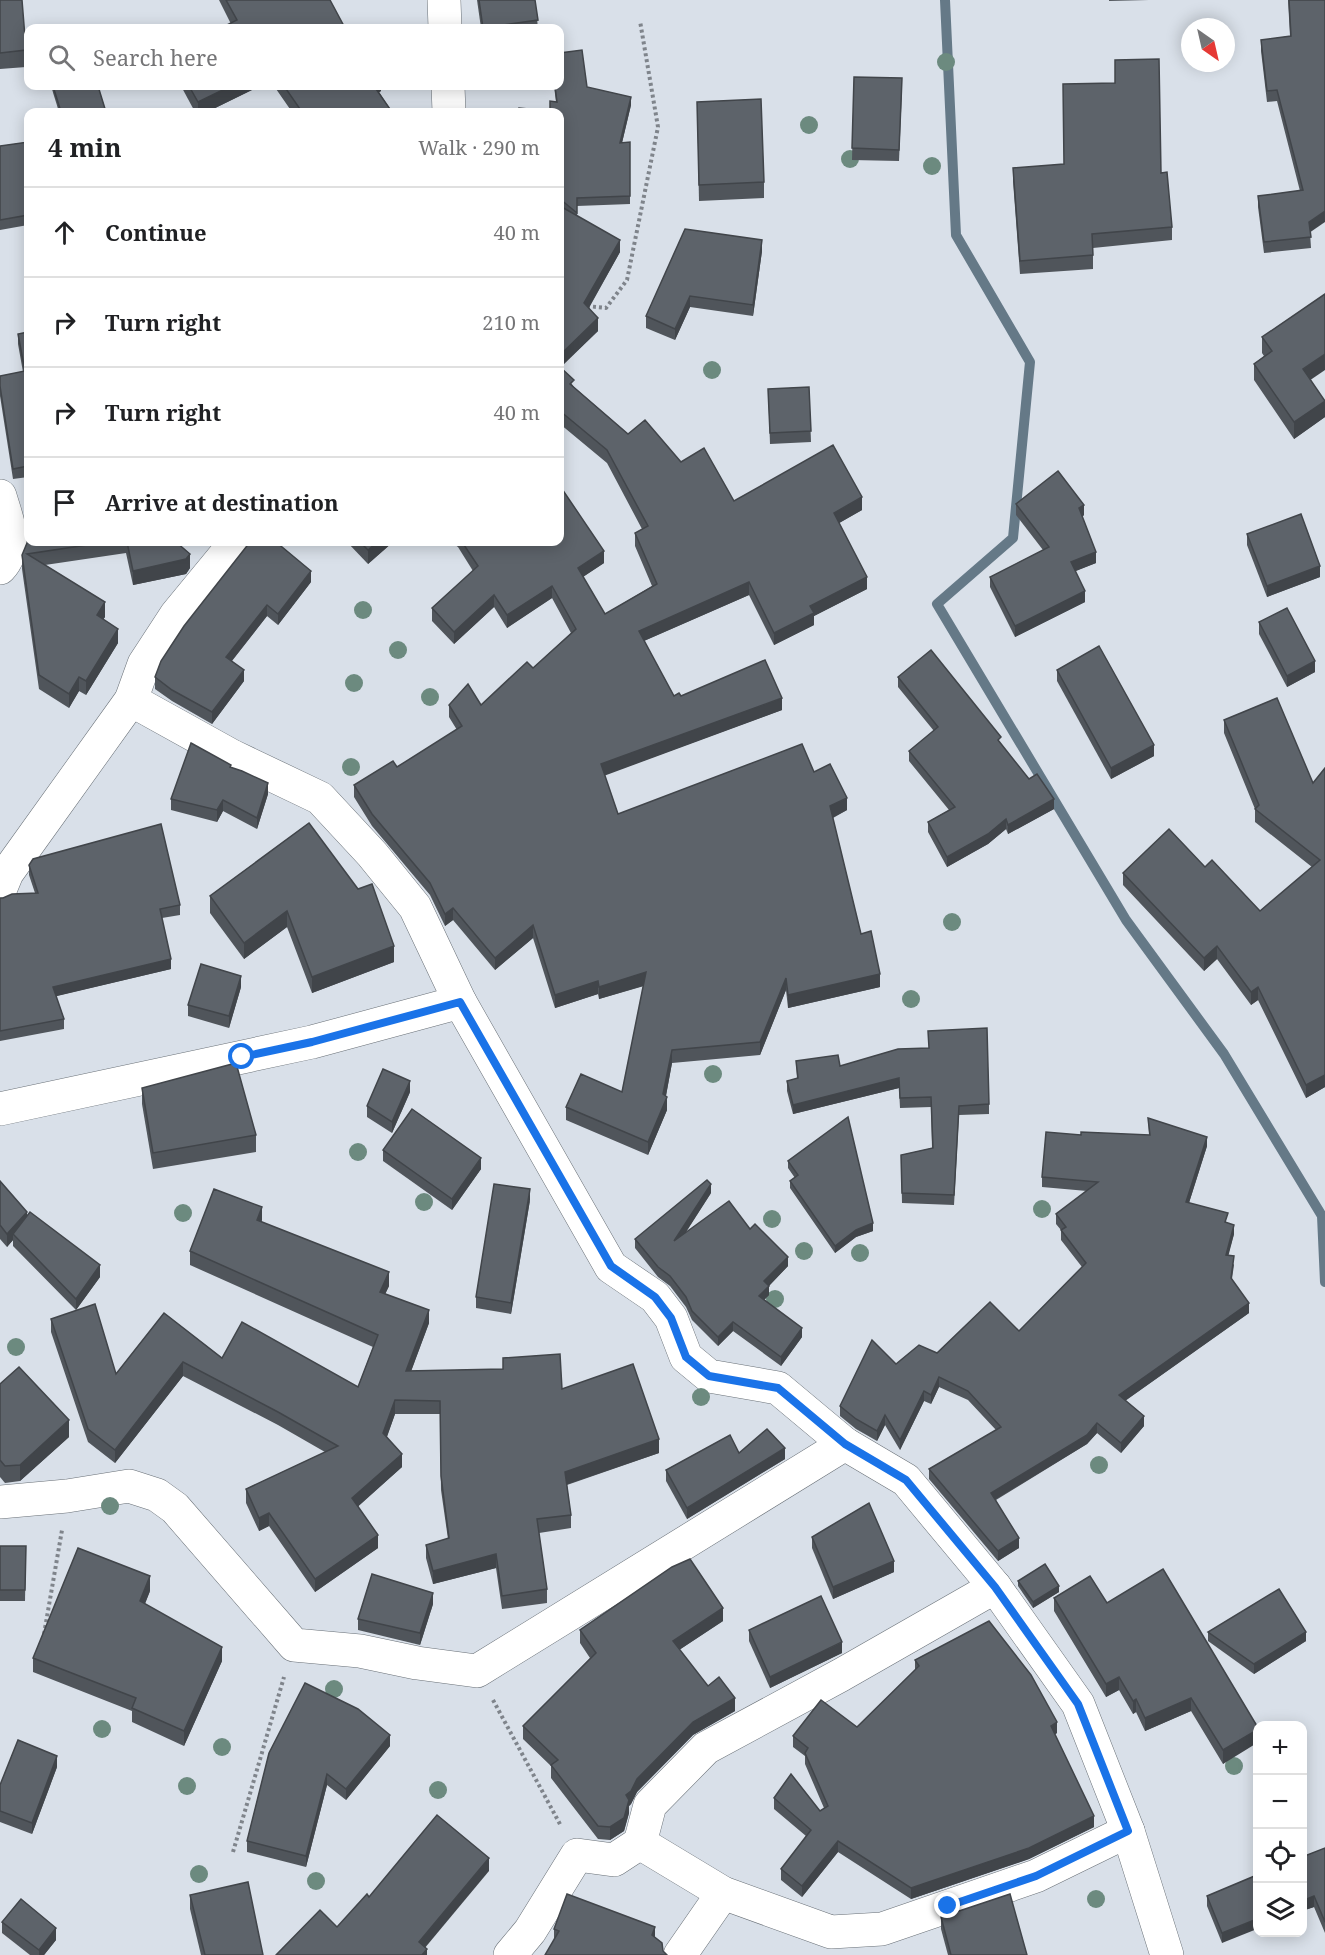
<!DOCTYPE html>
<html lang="en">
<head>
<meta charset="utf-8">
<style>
  body { margin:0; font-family:"Noto Serif",serif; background:#f2f2f2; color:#202124 }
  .controls { position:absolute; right:18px; bottom:18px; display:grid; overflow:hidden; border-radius:12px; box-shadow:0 3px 15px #0003 }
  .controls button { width:54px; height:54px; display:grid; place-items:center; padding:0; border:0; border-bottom:2px solid #e0e0e0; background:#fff; color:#202124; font:30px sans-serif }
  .compass { position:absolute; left:1181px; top:18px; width:54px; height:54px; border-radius:50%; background:#fff; box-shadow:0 3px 15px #0003; rotate:146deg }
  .stop { position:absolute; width:18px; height:18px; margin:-14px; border:4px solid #1a73e8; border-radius:50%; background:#fff }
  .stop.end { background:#1a73e8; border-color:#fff; box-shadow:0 2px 6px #0008 }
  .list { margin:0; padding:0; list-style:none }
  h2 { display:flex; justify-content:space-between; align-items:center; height:78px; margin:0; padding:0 24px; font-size:26px }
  h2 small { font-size:20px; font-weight:400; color:#757577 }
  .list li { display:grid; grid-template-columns:39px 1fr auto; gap:18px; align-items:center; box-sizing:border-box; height:90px; padding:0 24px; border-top:2px solid #e0e0e0 }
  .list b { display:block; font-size:22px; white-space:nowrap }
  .list em { font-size:20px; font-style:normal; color:#757577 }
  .icon { flex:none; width:33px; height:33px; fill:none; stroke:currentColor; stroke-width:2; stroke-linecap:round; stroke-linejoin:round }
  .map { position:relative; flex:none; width:1325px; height:1955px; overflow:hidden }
  .search { position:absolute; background:#fff; box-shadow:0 3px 15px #0003; left:24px; top:24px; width:540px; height:66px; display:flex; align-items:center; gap:15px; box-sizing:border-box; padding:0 21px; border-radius:12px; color:#757577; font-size:22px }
  .panel { position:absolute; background:#fff; box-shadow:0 3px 15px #0003; left:24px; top:108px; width:540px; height:438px; border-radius:12px }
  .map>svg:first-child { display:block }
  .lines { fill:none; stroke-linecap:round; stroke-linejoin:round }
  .stream { stroke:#657987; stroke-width:10 }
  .minor-casing { stroke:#697077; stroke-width:34 }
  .path { stroke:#7f848b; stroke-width:4; stroke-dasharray:3 3; stroke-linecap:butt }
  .minor { stroke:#fff; stroke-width:33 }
  .tree { fill:#6c8a7f }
  .wall { fill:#50555b }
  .shaded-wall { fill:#41454a }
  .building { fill:#5d636a; stroke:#41454a; stroke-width:1.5 }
  .route { stroke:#1a73e8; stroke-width:8 }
</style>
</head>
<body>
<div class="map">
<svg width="1325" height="1955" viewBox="0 0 1325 1955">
  <rect width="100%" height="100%" fill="#d9e0e9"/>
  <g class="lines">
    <polyline class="stream" points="945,0 956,235 1030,362 1013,538 937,604 1126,920 1224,1054 1322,1216 1325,1282"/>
    <defs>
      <g id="minor">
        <polyline points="444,0 445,28"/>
        <polyline points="448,86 449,112"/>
        <path d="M0 496C7 521 20 546 0 568"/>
        <polyline points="131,700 232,756 320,798 372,854 415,907 460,1002 611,1267 655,1297 671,1318 686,1357 709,1376 778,1388 845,1444 906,1480 995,1587 1078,1704 1128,1831 1167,1955"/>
        <polyline points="0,890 7,873 131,700 144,664 176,615 236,542"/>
        <polyline points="0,1109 312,1042 460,1002"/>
        <polyline points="0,1502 67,1496 129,1486 157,1495 175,1508 294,1645 360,1651 417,1663 477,1671 845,1444"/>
        <polyline points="640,1843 650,1805 706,1748 841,1675 995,1587"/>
        <polyline points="510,1955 530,1931 577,1855 614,1860 640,1843 723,1893 831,1932 882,1929 1036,1876 1128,1831"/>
        <polyline points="680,1955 723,1893"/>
      </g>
    </defs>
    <use href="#minor" class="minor-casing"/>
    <g class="path">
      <polyline points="587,306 606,308 627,280 658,127 640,21"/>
      <polyline points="44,1634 62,1530"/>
      <polyline points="493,1700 561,1826"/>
      <polyline points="233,1852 284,1677"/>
    </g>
    <use href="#minor" class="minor"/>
  </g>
  <g class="tree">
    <circle cx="946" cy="62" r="9"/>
    <circle cx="809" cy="125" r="9"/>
    <circle cx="850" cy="159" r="9"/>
    <circle cx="932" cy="166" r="9"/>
    <circle cx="712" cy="370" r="9"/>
    <circle cx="363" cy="610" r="9"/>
    <circle cx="398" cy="650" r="9"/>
    <circle cx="354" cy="683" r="9"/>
    <circle cx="430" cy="697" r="9"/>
    <circle cx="351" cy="767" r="9"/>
    <circle cx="952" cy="922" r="9"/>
    <circle cx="911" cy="999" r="9"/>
    <circle cx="713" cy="1074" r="9"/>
    <circle cx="358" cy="1152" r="9"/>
    <circle cx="424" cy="1202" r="9"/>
    <circle cx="1042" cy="1209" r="9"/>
    <circle cx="183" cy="1213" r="9"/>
    <circle cx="772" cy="1219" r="9"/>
    <circle cx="804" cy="1251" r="9"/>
    <circle cx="860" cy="1253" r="9"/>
    <circle cx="775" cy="1299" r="9"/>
    <circle cx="16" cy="1347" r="9"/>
    <circle cx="701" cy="1397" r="9"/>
    <circle cx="1099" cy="1465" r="9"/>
    <circle cx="110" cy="1506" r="9"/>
    <circle cx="334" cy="1689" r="9"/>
    <circle cx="102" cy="1729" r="9"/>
    <circle cx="222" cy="1747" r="9"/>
    <circle cx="1234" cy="1766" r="9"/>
    <circle cx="187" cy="1786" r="9"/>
    <circle cx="438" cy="1790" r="9"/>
    <circle cx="199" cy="1874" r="9"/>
    <circle cx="316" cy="1881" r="9"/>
    <circle cx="1096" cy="1899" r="9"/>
  </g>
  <g class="wall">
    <polygon points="0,0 26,50 26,67 0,69"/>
    <polygon points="219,0 330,0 231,24"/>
    <polygon points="477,0 535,0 538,28 481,28"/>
    <polygon points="1109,0 1149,0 1109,1"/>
    <polygon points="1288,0 1325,0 1310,232 1311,248 1264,253 1258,207 1258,196 1300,191 1277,101 1267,102 1261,51 1261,40 1290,36"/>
    <polygon points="854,77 902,90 899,161 852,160"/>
    <polygon points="51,86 98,86 106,112 59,112"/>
    <polygon points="181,86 260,86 207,112 195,112"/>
    <polygon points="274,86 381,86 381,91 379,92 392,112 292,112"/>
    <polygon points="554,86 587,87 631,105 622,143 630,142 630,204 577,206 577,216 620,252 589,308 598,331 560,367 574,387 628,434 681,462 734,501 862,510 839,523 867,589 814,616 814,625 774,645 749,595 644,641 674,696 782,710 604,775 618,814 814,772 847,810 833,818 861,934 880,987 788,1008 786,990 760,1055 672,1063 666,1096 667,1110 648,1155 566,1120 566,1107 622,1092 644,986 599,999 598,994 555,1008 533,938 495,970 453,920 445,926 430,895 372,826 354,797 354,785 397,767 457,730 449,717 449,705 481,705 533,668 571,633 552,598 507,628 494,607 454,644 432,621 432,608 473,571 458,547 451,542 560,542 604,563 583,577 605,614 652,586 635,546 635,533 642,529 607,463 560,424 560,112 550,111 556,102"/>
    <polygon points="697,102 764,182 764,198 699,201"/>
    <polygon points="28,142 28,225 0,230 0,146"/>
    <polygon points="1013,168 1161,173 1172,227 1172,240 1093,248 1093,269 1020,274 1013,181"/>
    <polygon points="762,251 753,316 690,307 675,340 646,328 646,316"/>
    <polygon points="28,332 28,477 13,479 0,396 0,376 23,372 18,344 18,334"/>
    <polygon points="1262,337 1311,380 1325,417 1294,439 1254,380 1254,364 1264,356 1262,353"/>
    <polygon points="809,387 811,442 770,444 768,389"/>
    <polygon points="1016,504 1084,515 1082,517 1096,563 1075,571 1085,602 1015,637 990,587 990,577 1043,550 1016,515"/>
    <polygon points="1247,534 1320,577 1267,597 1247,545"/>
    <polygon points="28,542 176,542 190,568 186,574 133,585 126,553 45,565 105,617 103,619 118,643 86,695 79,691 69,708 39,689 22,569 22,555"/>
    <polygon points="347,542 393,542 368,564"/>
    <polygon points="311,582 278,625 267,616 232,661 244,681 212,724 172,701 155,689 155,677 184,626"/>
    <polygon points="1259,622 1315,672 1287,687 1259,634"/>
    <polygon points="1057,670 1154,756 1111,779 1057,681"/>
    <polygon points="898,677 1001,744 1029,779 1054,809 1008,834 1006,829 988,844 947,867 928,832 928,822 949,810 909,761 909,751 934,731 898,687"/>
    <polygon points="1224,720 1313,783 1325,768 1325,1087 1306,1098 1258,1000 1251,1005 1217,959 1204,971 1123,885 1123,873 1205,867 1260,911 1312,867 1255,822 1255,809 1224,733"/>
    <polygon points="231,767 268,794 257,829 223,811 217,822 171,810 171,799"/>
    <polygon points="309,823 394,962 312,993 287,927 244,959 210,913 210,896"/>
    <polygon points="29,865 180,905 180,915 162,918 171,969 56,996 64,1019 64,1029 0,1041 0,898 35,893 29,875"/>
    <polygon points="241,987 229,1028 188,1016 188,1005"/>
    <polygon points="796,1061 840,1066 989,1104 989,1114 959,1115 954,1205 902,1203 901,1155 932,1148 931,1107 900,1108 899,1088 793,1114 787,1091 787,1081 797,1079"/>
    <polygon points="142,1088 256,1135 256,1152 153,1169 142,1104"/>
    <polygon points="410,1092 392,1133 367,1117 367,1106"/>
    <polygon points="1148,1118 1207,1146 1189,1203 1228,1223 1234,1234 1228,1255 1234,1265 1232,1279 1249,1313 1125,1401 1144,1426 1121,1453 1097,1433 1087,1444 996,1500 1019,1548 998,1561 929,1479 929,1469 996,1430 968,1400 939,1387 931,1404 924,1401 900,1450 885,1425 877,1441 856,1429 840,1416 840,1406 896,1364 1019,1331 1082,1267 1061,1240 1061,1230 1056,1224 1056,1214 1087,1191 1042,1187 1042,1177 1081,1135 1149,1135"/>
    <polygon points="383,1150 481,1169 452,1210 383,1161"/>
    <polygon points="788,1161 873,1231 856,1237 835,1253 790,1188 790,1181 795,1178 788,1168"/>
    <polygon points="0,1181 27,1216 100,1277 76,1310 13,1246 13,1240 7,1247 0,1239"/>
    <polygon points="711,1193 685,1233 750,1229 788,1266 769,1286 769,1295 764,1300 802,1337 781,1366 733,1331 718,1346 692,1320 686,1307 670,1286 658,1277 635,1248 635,1239"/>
    <polygon points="530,1200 511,1314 476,1308 476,1297"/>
    <polygon points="262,1220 261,1222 389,1286 385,1294 429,1323 411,1371 503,1369 503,1358 562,1389 659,1453 567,1485 571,1515 571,1528 539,1533 547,1589 547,1603 502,1609 496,1568 433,1584 426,1558 426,1545 448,1539 441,1490 440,1414 395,1414 387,1437 402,1467 358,1506 378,1548 315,1592 269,1526 259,1531 246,1503 246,1489 325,1452 278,1425 183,1376 115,1463 88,1442 51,1332 51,1319 116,1374 164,1313 222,1358 358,1387 373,1347 190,1265 190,1251"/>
    <polygon points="0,1384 69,1437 20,1481 5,1483 0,1477"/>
    <polygon points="739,1453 785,1459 687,1519 666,1481 666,1470"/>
    <polygon points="812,1537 894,1572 833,1599 812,1548"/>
    <polygon points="0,1546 26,1546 25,1601 0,1601"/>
    <polygon points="1018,1581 1059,1592 1033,1608 1018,1586"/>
    <polygon points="150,1591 145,1604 222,1661 184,1746 132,1722 132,1711 33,1672 33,1658"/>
    <polygon points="1054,1598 1107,1603 1257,1726 1223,1764 1191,1711 1145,1731 1136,1712 1133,1714 1119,1690 1106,1697 1054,1611"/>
    <polygon points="433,1604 420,1645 358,1630 358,1619"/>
    <polygon points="723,1621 679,1650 708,1686 735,1711 693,1735 637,1792 631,1804 629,1806 629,1813 624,1831 610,1840 598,1839 551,1778 551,1766 523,1739 523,1726 590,1658 580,1643 580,1630"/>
    <polygon points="749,1630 842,1653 770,1688 749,1641"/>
    <polygon points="1208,1632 1306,1641 1254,1674 1208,1641"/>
    <polygon points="915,1660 1057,1733 1055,1734 1094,1827 1029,1859 911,1899 838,1852 802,1897 781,1880 781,1869 806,1836 774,1809 774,1798 820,1811 824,1808 805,1764 805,1756 793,1747 793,1736 857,1727 915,1670"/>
    <polygon points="390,1746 346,1800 327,1785 306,1867 247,1852 247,1841 269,1753"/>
    <polygon points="57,1767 32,1834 0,1822 0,1785"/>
    <polygon points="1325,1848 1325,1933 1314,1907 1302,1911"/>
    <polygon points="1257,1875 1222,1943 1207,1906 1207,1896"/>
    <polygon points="190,1895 263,1955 201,1955 190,1909"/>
    <polygon points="941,1917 1027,1955 948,1955 941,1929"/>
    <polygon points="2,1922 56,1940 44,1955 30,1955 2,1933"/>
    <polygon points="554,1929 655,1938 663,1951 554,1940"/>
  </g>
  <g class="shaded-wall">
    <polygon points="231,86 260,86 207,112 198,112 198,102"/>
    <polygon points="372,86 381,86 381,91 372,97"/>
    <polygon points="631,97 631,105 620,151 620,143"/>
    <polygon points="1325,211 1325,222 1309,233 1309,222"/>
    <polygon points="620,240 620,252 584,316 584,303"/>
    <polygon points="762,240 762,251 753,316 753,305"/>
    <polygon points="690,296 690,307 675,340 675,329"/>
    <polygon points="598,318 598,331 560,368 560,355"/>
    <polygon points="1325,354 1325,370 1303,385 1303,369"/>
    <polygon points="1325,401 1325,417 1294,439 1294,422"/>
    <polygon points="862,497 862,510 834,526 834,513"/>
    <polygon points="1084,505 1084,515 1079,519 1079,508"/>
    <polygon points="377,542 393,542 368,564 368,550"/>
    <polygon points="604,551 604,563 578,580 578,568"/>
    <polygon points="1096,552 1096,563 1071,573 1071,562"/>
    <polygon points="190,554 190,568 186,574 133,585 133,571"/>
    <polygon points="1320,566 1320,577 1267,597 1267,586"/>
    <polygon points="311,571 311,582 278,625 278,614"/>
    <polygon points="867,577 867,589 814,616 814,625 774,645 774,633 810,606"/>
    <polygon points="749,582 749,595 639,643 639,631"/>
    <polygon points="552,586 552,598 507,628 507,615"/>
    <polygon points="1085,591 1085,602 1015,637 1015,626"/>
    <polygon points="494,595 494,607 454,644 454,632"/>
    <polygon points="105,602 105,617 97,629 97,615"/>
    <polygon points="267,605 267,616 226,668 226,657"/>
    <polygon points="118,629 118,643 86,695 86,681"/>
    <polygon points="1315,661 1315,672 1287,687 1287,676"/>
    <polygon points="244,670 244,681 212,724 212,712"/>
    <polygon points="79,677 79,691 69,708 69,694"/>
    <polygon points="782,698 782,710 601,777 601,764"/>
    <polygon points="1154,745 1154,756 1111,779 1111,768"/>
    <polygon points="268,783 268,794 257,829 257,818"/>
    <polygon points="847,798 847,810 830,819 830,806"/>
    <polygon points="1054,799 1054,809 1008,834 1008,825"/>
    <polygon points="223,800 223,811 217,822 217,810"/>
    <polygon points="1006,819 1006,829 988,844 947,867 947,857"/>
    <polygon points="453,908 453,920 445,926 445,914"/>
    <polygon points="287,911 287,927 244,959 244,943"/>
    <polygon points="533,925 533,938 495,970 495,958"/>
    <polygon points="394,946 394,962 312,993 312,977"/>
    <polygon points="1217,946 1217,959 1204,971 1204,958"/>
    <polygon points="171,959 171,969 53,997 53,987"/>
    <polygon points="646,972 646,985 599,999 599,987"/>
    <polygon points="880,974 880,987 788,1008 788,995"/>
    <polygon points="241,976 241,987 229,1028 229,1016"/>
    <polygon points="786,978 786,990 760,1055 760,1042"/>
    <polygon points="598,981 598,994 555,1008 555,995"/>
    <polygon points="1258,987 1258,1000 1251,1005 1251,992"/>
    <polygon points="672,1050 672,1063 664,1106 667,1097 667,1110 648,1155 648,1142 663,1094"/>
    <polygon points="1325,1075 1325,1087 1306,1098 1306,1085"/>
    <polygon points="899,1078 899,1088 793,1114 793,1105"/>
    <polygon points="410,1081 410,1092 392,1133 392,1122"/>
    <polygon points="1207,1137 1207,1146 1186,1212 1186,1202"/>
    <polygon points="481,1158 481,1169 452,1210 452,1199"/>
    <polygon points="711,1184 711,1193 674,1251 674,1241"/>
    <polygon points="530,1189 530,1200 511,1314 511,1303"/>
    <polygon points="262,1207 262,1220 257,1233 257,1220"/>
    <polygon points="27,1212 27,1225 13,1234 13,1240 7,1247 7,1234"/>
    <polygon points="873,1223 873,1231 856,1237 835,1253 835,1246 856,1230"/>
    <polygon points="1234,1225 1234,1234 1226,1265 1226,1255"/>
    <polygon points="788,1257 788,1266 764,1291 764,1281"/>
    <polygon points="100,1265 100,1277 76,1310 76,1299"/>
    <polygon points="389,1272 389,1286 380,1305 380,1292"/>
    <polygon points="769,1286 769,1295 759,1305 759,1296"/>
    <polygon points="1249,1303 1249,1313 1119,1405 1119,1395"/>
    <polygon points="429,1310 429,1323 406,1385 406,1371"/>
    <polygon points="733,1322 733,1331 718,1346 718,1337"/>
    <polygon points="802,1328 802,1337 781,1366 781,1357"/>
    <polygon points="183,1362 183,1376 115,1463 115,1450"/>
    <polygon points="939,1377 939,1387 931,1404 931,1395"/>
    <polygon points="924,1391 924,1401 900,1450 900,1440"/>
    <polygon points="395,1400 395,1414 383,1447 383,1433"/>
    <polygon points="885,1415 885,1425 877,1441 877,1431"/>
    <polygon points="1144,1416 1144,1426 1121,1453 1121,1443"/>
    <polygon points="69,1420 69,1437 20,1481 20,1465"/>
    <polygon points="1097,1423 1097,1433 1087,1444 991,1502 991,1493"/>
    <polygon points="659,1439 659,1453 565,1485 565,1472"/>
    <polygon points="785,1448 785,1459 687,1519 687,1508"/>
    <polygon points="402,1454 402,1467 352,1512 352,1498"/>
    <polygon points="269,1513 269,1526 259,1531 259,1518"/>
    <polygon points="378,1535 378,1548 315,1592 315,1579"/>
    <polygon points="1019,1538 1019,1548 998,1561 998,1551"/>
    <polygon points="496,1554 496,1568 433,1584 433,1571"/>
    <polygon points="894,1561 894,1572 833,1599 833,1587"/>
    <polygon points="150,1576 150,1591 140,1615 140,1601"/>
    <polygon points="1059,1586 1059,1592 1033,1608 1033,1602"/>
    <polygon points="433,1593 433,1604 420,1645 420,1633"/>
    <polygon points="723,1608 723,1621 673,1654 673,1641"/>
    <polygon points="1306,1632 1306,1641 1254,1674 1254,1664"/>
    <polygon points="842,1642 842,1653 770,1688 770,1677"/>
    <polygon points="222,1647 222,1661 184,1746 184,1731"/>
    <polygon points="1119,1677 1119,1690 1106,1697 1106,1684"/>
    <polygon points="735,1698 735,1711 693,1735 637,1792 631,1804 629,1806 629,1813 624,1831 610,1840 610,1827 626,1795 637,1779 693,1722"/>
    <polygon points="1191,1698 1191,1711 1145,1731 1145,1718"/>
    <polygon points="1136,1699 1136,1712 1133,1714 1133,1701"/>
    <polygon points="1057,1722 1057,1733 1051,1737 1051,1726"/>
    <polygon points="1257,1730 1257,1743 1223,1764 1223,1750"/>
    <polygon points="390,1735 390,1746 346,1800 346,1789"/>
    <polygon points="57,1756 57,1767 32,1834 32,1823"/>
    <polygon points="327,1774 327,1785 306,1867 306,1856"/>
    <polygon points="1094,1816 1094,1827 1029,1859 911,1899 911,1888"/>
    <polygon points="838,1841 838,1852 802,1897 802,1886"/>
    <polygon points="489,1858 489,1871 419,1955 419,1942"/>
    <polygon points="1314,1896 1314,1907 1302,1911 1302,1901"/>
    <polygon points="1257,1919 1257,1929 1222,1943 1222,1933"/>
    <polygon points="655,1927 655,1940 652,1935"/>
    <polygon points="56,1928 56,1940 44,1955 39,1955 39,1950"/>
    <polygon points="427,1949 427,1955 422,1955"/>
  </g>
  <g class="building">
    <polygon points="0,0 22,0 26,50 0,53"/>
    <polygon points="226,0 330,0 345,28 221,28 237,20"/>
    <polygon points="479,0 535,0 538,20 483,28"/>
    <polygon points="1289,0 1325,0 1325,211 1309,222 1311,237 1264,242 1258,196 1303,190 1277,90 1267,91 1261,40 1291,36"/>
    <polygon points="582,50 587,87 631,97 620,143 630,142 630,196 577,198 577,213 560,199 560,112 519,112 519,108 550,111 550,101 557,102 555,86 560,86 560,53"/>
    <polygon points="1159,59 1161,173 1167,172 1172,227 1092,234 1093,255 1020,261 1013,168 1064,164 1063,84 1115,83 1115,60"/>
    <polygon points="854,77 902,78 899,150 852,148"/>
    <polygon points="53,86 98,86 106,112 61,112"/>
    <polygon points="189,86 231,86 198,102"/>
    <polygon points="284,86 374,86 392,112 302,112"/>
    <polygon points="761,99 764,182 699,185 697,102"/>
    <polygon points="28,142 28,215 0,220 0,146"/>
    <polygon points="560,206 620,240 584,303 598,318 560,355"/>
    <polygon points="685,229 762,240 753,305 690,296 675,329 646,316"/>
    <polygon points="1325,294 1325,354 1303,369 1325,401 1294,422 1254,364 1272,351 1262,337"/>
    <polygon points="28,332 28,466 13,469 0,386 0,376 25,371 18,334"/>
    <polygon points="560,367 574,380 570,384 628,434 645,420 681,462 704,448 734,501 833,445 862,497 834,513 867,577 810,606 814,613 774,633 749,582 639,631 674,696 679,693 681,696 765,660 782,698 601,764 618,814 802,744 814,772 830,764 847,798 830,806 861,934 871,931 880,974 788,995 786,978 760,1042 672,1050 663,1094 667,1097 648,1142 566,1107 581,1074 622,1092 646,972 599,987 598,981 555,995 533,925 495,958 453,908 445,914 430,883 372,814 354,785 393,761 397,767 462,726 449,705 468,684 481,705 527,662 533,668 576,629 552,586 507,615 494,595 454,632 432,608 478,566 462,542 560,542 560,486 604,551 578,568 605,614 657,584 635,533 648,526 607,450 560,411"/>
    <polygon points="809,387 811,431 770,433 768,389"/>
    <polygon points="1058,471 1084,505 1079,508 1096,552 1071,562 1085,591 1015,626 990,577 1049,547 1016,504"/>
    <polygon points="1301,514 1320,566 1267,586 1247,534"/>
    <polygon points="28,535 28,542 107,542 27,554 105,602 97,615 118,629 86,681 79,677 69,694 39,675 22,555 27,543"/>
    <polygon points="127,542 176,542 190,554 186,559 133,571"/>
    <polygon points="250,542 276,542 311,571 278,614 267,605 226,657 244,670 212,712 172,690 155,677 161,661 184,626"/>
    <polygon points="360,542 377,542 368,550"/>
    <polygon points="1287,608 1315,661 1287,676 1259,622"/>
    <polygon points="1099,646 1154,745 1111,768 1057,670"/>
    <polygon points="931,650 1001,737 998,740 1029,779 1037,774 1054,799 1008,825 1006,819 988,834 947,857 928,822 955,807 909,751 938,727 898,677"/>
    <polygon points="1277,698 1313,783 1325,768 1325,1075 1306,1085 1258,987 1251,992 1217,946 1204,958 1123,873 1169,829 1205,867 1212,860 1260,911 1320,860 1255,809 1259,805 1224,720"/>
    <polygon points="191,743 231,765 230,767 242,771 268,783 257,818 223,800 217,810 171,799"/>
    <polygon points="309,823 358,889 372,884 394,946 312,977 287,911 244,943 210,896"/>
    <polygon points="161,824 180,905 160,909 171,959 53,987 64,1019 0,1031 0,898 3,898 12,894 38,893 29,865 33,859"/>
    <polygon points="201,964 241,976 229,1016 188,1005"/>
    <polygon points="987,1028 989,1104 959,1106 954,1195 902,1193 901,1155 933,1148 931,1097 900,1098 899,1078 793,1105 787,1081 798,1078 796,1061 838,1055 840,1066 898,1049 929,1048 928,1031"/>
    <polygon points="236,1063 256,1135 153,1153 142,1088"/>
    <polygon points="383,1069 410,1081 392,1122 367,1106"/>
    <polygon points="412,1109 481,1158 452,1199 383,1150"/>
    <polygon points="848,1117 873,1223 856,1230 835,1246 790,1181 798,1175 788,1161"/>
    <polygon points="1148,1118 1207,1137 1186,1202 1228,1213 1225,1222 1234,1225 1226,1255 1234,1256 1231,1278 1249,1303 1119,1395 1144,1416 1121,1443 1097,1423 1087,1435 991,1493 1019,1538 998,1551 929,1469 1001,1427 968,1391 939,1377 931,1395 924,1391 900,1440 885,1415 877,1431 856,1419 840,1406 872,1340 896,1364 919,1345 937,1353 990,1302 1019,1331 1086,1263 1061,1230 1066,1227 1056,1214 1098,1182 1042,1177 1046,1132 1081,1135 1081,1132 1150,1135"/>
    <polygon points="707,1180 711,1184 674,1241 729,1201 750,1229 755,1224 788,1257 764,1281 769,1286 759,1296 802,1328 781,1357 733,1322 718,1337 692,1311 686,1297 670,1276 658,1267 635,1239"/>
    <polygon points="0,1181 27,1212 7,1234 0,1225"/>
    <polygon points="494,1184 530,1189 511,1303 476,1297"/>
    <polygon points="214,1189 262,1207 257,1220 389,1272 380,1292 429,1310 406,1371 503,1369 503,1358 560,1354 562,1389 633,1364 659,1439 565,1472 571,1515 537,1519 547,1589 502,1596 496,1554 433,1571 426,1545 449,1538 441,1476 440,1401 395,1400 383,1433 402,1454 352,1498 378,1535 315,1579 269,1513 259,1518 246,1489 338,1446 278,1412 183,1362 115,1450 88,1429 51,1319 95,1304 116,1374 164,1313 222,1358 242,1322 358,1387 378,1335 190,1251"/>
    <polygon points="30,1212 100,1265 76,1299 13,1234"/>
    <polygon points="19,1367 69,1420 20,1465 5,1466 0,1460 0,1384"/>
    <polygon points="767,1429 785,1448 687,1508 666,1470 730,1435 739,1453"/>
    <polygon points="869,1503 894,1561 833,1587 812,1537"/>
    <polygon points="0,1546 26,1546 25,1590 0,1590"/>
    <polygon points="78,1548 150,1576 140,1601 222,1647 184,1731 132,1708 136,1698 33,1658"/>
    <polygon points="690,1559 723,1608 673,1641 708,1686 719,1677 735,1698 693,1722 637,1779 631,1791 626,1795 629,1800 624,1818 610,1827 598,1826 551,1765 558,1760 523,1726 596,1653 580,1630 672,1567"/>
    <polygon points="1045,1564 1059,1586 1033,1602 1018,1581"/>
    <polygon points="1163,1569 1257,1726 1257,1730 1223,1750 1191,1698 1145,1718 1136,1699 1133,1701 1119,1677 1106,1684 1054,1598 1090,1576 1107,1603"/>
    <polygon points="372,1574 433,1593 420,1633 358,1619"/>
    <polygon points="1279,1589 1306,1632 1254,1664 1208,1632"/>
    <polygon points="821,1596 842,1642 770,1677 749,1630"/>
    <polygon points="989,1621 1031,1675 1057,1722 1051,1726 1094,1816 1029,1848 911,1888 838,1841 802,1886 781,1869 811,1830 774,1798 791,1774 820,1811 828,1806 805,1753 808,1748 793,1736 821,1700 857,1727 919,1666 915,1660"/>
    <polygon points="305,1683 358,1709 390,1735 346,1789 327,1774 306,1856 247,1841 269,1753"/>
    <polygon points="18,1740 57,1756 32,1823 0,1811 0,1785"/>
    <polygon points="437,1815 489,1858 419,1942 427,1949 422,1955 276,1955 320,1910 337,1927 367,1894 369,1897"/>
    <polygon points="1325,1848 1325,1922 1314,1896 1302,1901 1302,1857"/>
    <polygon points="1257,1875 1257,1919 1222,1933 1207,1896"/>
    <polygon points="248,1882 263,1955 205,1955 190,1895"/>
    <polygon points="567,1894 655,1927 652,1935 662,1943 663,1951 667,1955 545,1955 559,1931 554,1929"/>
    <polygon points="1010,1894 1027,1955 951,1955 941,1917"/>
    <polygon points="21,1899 56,1928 39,1950 2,1922"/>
  </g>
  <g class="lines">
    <polyline class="route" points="242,1057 312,1042 460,1002 611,1266 655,1297 671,1318 686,1357 709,1376 778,1388 845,1444 906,1480 995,1587 1078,1704 1128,1831 1036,1876 948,1906"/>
  </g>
</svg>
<div class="controls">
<button>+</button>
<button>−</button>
<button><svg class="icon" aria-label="locate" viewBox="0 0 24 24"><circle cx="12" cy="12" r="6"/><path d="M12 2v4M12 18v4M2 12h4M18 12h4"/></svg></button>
<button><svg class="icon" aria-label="layers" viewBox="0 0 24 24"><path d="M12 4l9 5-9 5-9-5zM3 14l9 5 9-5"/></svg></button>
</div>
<svg class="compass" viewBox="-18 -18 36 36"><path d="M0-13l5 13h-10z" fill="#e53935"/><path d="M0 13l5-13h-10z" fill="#757577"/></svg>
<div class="stop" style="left:242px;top:1057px"></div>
<div class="stop end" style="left:948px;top:1906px"></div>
<div class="search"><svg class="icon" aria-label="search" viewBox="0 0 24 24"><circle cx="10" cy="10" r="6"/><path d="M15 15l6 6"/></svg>Search here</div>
<section class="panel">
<h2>4 min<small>Walk · 290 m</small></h2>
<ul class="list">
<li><svg class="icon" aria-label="ahead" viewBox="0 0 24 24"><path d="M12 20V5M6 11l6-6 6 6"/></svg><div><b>Continue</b></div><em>40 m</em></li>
<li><svg class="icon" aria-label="right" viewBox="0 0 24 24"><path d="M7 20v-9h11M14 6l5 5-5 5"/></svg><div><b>Turn right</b></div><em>210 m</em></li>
<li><svg class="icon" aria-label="right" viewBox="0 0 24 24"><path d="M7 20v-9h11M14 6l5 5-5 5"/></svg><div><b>Turn right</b></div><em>40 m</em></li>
<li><svg class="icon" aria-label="arrive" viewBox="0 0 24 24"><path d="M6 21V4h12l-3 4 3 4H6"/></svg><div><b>Arrive at destination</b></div></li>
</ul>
</section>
</div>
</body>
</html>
